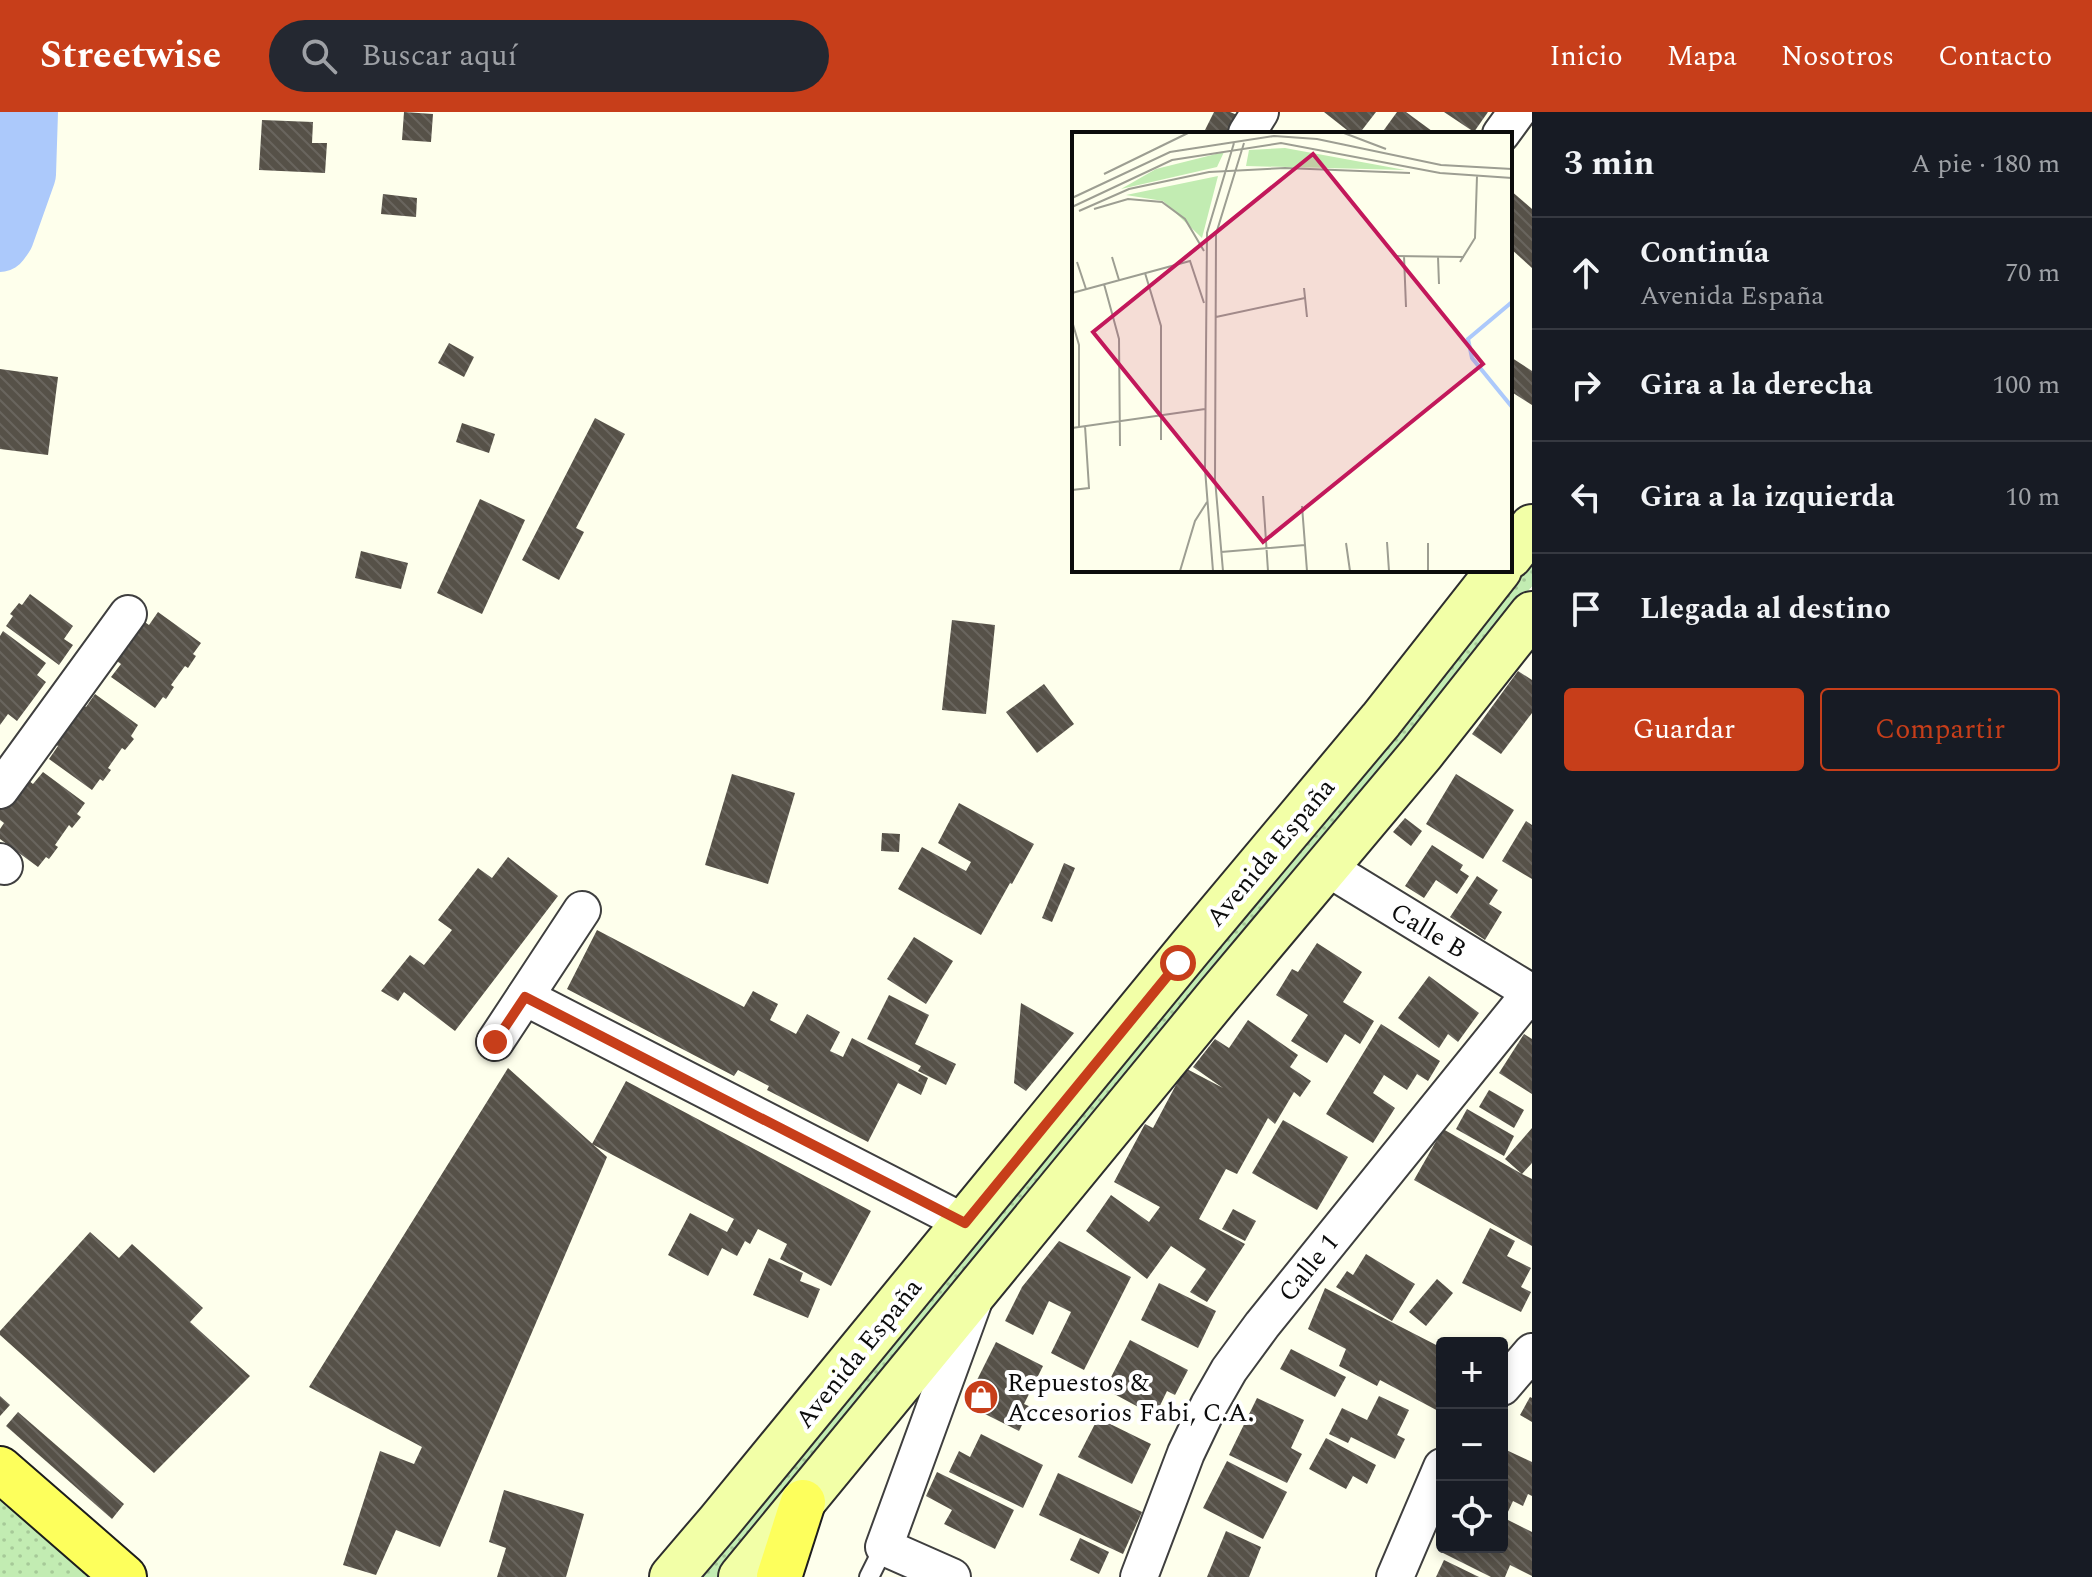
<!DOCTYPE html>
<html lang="es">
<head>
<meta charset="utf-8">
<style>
  body { margin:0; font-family:Spectral,serif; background:#242831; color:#f1f3f6 }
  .controls { position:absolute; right:24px; bottom:24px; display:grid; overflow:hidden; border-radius:8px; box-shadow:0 4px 12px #0003 }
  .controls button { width:72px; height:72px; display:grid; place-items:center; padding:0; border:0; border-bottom:2px solid #363941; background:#171b24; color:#f1f3f6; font:40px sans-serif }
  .stop { position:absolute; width:24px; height:24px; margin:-18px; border:6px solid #c73e1a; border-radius:50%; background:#fff }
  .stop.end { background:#c73e1a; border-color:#fff; box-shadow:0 2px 8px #0008 }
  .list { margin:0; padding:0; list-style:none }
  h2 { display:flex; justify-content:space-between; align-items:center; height:104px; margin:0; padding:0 32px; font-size:34px }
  h2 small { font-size:26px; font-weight:400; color:#9ea1a6 }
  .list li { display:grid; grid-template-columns:52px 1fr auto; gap:24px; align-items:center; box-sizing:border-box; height:112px; padding:0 32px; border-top:2px solid #363941 }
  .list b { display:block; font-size:30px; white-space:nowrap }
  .list p { margin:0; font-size:26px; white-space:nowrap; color:#9ea1a6 }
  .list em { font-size:26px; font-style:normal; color:#9ea1a6 }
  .actions { display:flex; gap:16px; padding:24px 32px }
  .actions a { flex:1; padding:18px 0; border:2px solid #c73e1a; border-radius:8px; text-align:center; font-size:28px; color:#c73e1a }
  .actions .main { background:#c73e1a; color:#fff }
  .icon { flex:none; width:44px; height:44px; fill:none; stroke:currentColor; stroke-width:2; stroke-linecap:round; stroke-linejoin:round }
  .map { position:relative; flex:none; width:1532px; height:1465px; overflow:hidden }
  header { display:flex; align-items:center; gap:48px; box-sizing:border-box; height:112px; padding:0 40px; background:#c73e1a; color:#fff }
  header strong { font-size:38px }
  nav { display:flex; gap:44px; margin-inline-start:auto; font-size:28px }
  .search { width:560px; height:72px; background:#242831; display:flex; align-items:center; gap:20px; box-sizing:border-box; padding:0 28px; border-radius:44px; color:#9ea1a6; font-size:30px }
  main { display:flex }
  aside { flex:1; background:#171b24 }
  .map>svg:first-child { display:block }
  .green { fill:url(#green-dots) }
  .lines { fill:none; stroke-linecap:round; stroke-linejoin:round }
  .river { stroke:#acc9fb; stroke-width:58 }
  .building { fill:url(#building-back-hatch) }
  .service-casing { stroke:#3f3f3f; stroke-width:22 }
  .minor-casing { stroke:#3f3f3f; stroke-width:40 }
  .secondary-casing { stroke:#2e2e2e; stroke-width:48 }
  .primary-casing { stroke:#1d1d1d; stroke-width:48 }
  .service { stroke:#fff; stroke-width:18 }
  .minor { stroke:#fff; stroke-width:36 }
  .secondary { stroke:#f2ffa7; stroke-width:44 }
  .primary { stroke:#fdff5c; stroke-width:44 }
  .route { stroke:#c73e1a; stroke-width:10 }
  .labels { text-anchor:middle; stroke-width:8; stroke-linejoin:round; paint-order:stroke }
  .street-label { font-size:26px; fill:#0c0c0c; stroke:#fff }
  .poi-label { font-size:26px; fill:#0c0c0c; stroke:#fff; text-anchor:start }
  .inset-river { fill:none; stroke:#acc9fb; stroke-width:4 }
  .inset-road { fill:none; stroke:#9d9e92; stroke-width:2 }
  .view { fill:#c2185b; fill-opacity:0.15; stroke:#c2185b; stroke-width:4 }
  .inset-edge { fill:none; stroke:#0c0c0c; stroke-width:4 }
</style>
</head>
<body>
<header>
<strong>Streetwise</strong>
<div class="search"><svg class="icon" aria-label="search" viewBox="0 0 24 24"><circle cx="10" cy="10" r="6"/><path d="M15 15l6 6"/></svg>Buscar aquí</div>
<nav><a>Inicio</a><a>Mapa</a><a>Nosotros</a><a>Contacto</a></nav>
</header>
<main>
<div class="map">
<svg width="1532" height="1465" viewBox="0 0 1532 1465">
  <defs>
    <pattern id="green-dots" width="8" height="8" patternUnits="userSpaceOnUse" patternTransform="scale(2)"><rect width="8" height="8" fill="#c2ecb2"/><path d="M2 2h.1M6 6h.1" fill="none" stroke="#a6c998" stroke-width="1.8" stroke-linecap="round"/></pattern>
    <pattern id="building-back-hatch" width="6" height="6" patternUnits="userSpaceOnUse" patternTransform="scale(2)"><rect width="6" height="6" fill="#565148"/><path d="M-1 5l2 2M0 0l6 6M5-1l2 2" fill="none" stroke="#69655e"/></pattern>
  </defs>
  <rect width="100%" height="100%" fill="#feffec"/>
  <g class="green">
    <polygon points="1532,443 1532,474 1409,630 720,1465 695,1465"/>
    <polygon points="0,1380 98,1465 0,1465"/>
  </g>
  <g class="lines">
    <polyline class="river" points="0,131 5,124 27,62 29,0"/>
  </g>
  <g class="building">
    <polygon points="404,0 433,2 431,30 402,28"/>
    <polygon points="1214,0 1230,0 1242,5 1234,22 1203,22"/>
    <polygon points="1324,0 1376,0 1359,22 1352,22"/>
    <polygon points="1397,0 1406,0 1436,22 1381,22"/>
    <polygon points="1444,0 1488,0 1474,20"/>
    <polygon points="262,8 313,10 312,31 327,31 325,61 259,58"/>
    <polygon points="1510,78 1532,97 1532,156 1510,136"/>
    <polygon points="383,82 417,86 416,105 381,102"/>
    <polygon points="449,231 474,245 464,265 438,251"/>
    <polygon points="1512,246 1532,259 1532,293 1510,279 1510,249"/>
    <polygon points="0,257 58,265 48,343 0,337"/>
    <polygon points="595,306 625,322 576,416 584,420 559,468 522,448"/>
    <polygon points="462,311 495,322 489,341 456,330"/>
    <polygon points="480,387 525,408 482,502 437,481"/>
    <polygon points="361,439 408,451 401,477 355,466"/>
    <polygon points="30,482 73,514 64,527 73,533 59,553 6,514 13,504 10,502 19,491 22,493"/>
    <polygon points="158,500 201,531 193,542 196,544 188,556 185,554 171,573 174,575 166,587 163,585 155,596 111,565 121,552 111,545 139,506 149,513"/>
    <polygon points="952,508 995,513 986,602 942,598"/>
    <polygon points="3,519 46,551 37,563 46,570 17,609 8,602 0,613 0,524"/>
    <polygon points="1518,559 1532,568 1532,601 1501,642 1472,622"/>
    <polygon points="1044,572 1074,612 1037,641 1006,600"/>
    <polygon points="95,582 138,613 131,624 134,627 125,638 122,636 108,656 111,658 103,669 100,667 92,678 49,647 58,634 48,628 77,588 86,595"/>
    <polygon points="43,660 85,691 77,702 81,705 72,716 69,713 55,733 58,735 49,747 46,745 38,755 0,727 0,717 4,711 0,708 0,697 24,665 33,672"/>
    <polygon points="732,662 795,681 768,772 705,753"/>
    <polygon points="1456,662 1514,698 1483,747 1426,712"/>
    <polygon points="959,691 1034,732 1012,772 1010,771 981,823 898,777 922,735 966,759 971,750 938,731"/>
    <polygon points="1405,706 1422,719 1411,734 1393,720"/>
    <polygon points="1526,709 1532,713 1532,767 1502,749"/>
    <polygon points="882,721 900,722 899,740 881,739"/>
    <polygon points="1432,733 1463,753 1460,758 1469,764 1457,782 1436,768 1424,786 1405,774"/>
    <polygon points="508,745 558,784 455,919 404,880 398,889 381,879 410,843 424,853 452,818 438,808 478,756 492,766"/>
    <polygon points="1064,751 1075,756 1052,810 1042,806"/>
    <polygon points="1477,764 1498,778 1489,792 1502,800 1485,828 1450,805"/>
    <polygon points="597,818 744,895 753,879 778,892 770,908 796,922 807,902 840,920 830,939 843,945 852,926 928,966 921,983 898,971 868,1030 767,978 769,974 738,958 734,964 567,877"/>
    <polygon points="914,825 953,849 926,892 887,867"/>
    <polygon points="1317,831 1362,860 1343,890 1374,909 1360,932 1345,922 1327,951 1291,929 1308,903 1276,883 1292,857 1298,860"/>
    <polygon points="1429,864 1479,901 1458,930 1448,922 1439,936 1398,906"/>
    <polygon points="889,883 929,903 915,932 956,952 946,973 918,959 921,954 867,927"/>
    <polygon points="1021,891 1074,921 1026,979 1014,971"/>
    <polygon points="1248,908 1298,943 1290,955 1311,969 1300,985 1294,980 1275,1012 1268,1006 1237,1062 1226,1057 1199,1107 1245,1132 1207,1190 1190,1180 1206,1157 1171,1134 1147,1167 1086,1119 1111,1083 1149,1110 1160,1095 1114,1070 1145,1012 1153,1016 1185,956 1223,976 1193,955 1215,927 1229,936"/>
    <polygon points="1381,912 1440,949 1428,969 1417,962 1407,978 1384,963 1373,981 1395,996 1373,1031 1326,1002"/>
    <polygon points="1524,922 1532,927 1532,982 1499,961"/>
    <polygon points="508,956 607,1045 440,1435 396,1418 376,1463 343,1453 380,1339 414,1352 422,1335 309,1275"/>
    <polygon points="626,969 871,1099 831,1174 780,1147 787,1132 758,1117 750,1132 745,1129 737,1144 722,1136 708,1164 668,1143 690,1101 727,1120 734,1107 592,1032"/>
    <polygon points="1489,978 1524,998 1514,1016 1479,995"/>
    <polygon points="1467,997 1514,1024 1504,1044 1456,1017"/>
    <polygon points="1283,1008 1348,1045 1317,1098 1252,1061"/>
    <polygon points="1532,1016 1532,1051 1522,1062 1532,1067 1532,1134 1414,1068 1443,1017 1522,1062 1505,1047"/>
    <polygon points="1233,1097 1256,1109 1245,1129 1222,1117"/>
    <polygon points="1490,1116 1515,1129 1507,1144 1531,1156 1521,1175 1531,1180 1521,1200 1462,1171"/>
    <polygon points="90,1120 119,1146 132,1132 203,1196 190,1210 250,1264 154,1361 0,1223 0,1219"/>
    <polygon points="1059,1129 1131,1165 1084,1258 1051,1241 1071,1200 1049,1189 1033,1223 1005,1209 1022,1175"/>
    <polygon points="1366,1142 1415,1172 1392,1209 1336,1175 1347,1159 1353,1163"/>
    <polygon points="769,1146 803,1161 800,1169 820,1177 808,1206 753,1183"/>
    <polygon points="1437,1167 1453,1181 1426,1214 1409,1200"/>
    <polygon points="1159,1171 1216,1199 1198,1236 1141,1208"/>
    <polygon points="1325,1176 1442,1236 1442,1301 1380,1268 1377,1274 1339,1254 1346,1237 1308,1217"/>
    <polygon points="1130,1228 1188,1258 1175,1283 1167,1279 1155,1304 1105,1277"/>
    <polygon points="996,1230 1043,1254 1024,1292 1031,1295 1019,1319 965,1292"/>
    <polygon points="1291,1237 1346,1265 1335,1285 1280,1257"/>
    <polygon points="0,1284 10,1293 0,1304"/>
    <polygon points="1379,1284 1409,1298 1397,1323 1405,1327 1395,1347 1351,1325 1348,1331 1329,1322 1342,1296 1367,1308"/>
    <polygon points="1530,1285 1532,1286 1532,1310 1520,1303"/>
    <polygon points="1257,1286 1304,1308 1291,1336 1302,1342 1287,1371 1229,1343"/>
    <polygon points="18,1300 124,1392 112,1407 6,1314"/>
    <polygon points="1098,1306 1151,1332 1132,1372 1078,1345"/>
    <polygon points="981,1322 1043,1353 1023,1396 949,1360 959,1339 970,1345"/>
    <polygon points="1326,1326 1376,1353 1367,1372 1353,1364 1346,1377 1309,1357"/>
    <polygon points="1502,1336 1532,1350 1532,1384 1528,1382 1523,1394 1513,1389 1507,1402 1502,1400"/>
    <polygon points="1227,1349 1287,1380 1263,1427 1203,1396"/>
    <polygon points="937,1360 1014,1398 995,1437 944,1412 952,1398 926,1384"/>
    <polygon points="1058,1361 1142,1400 1123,1442 1039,1403"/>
    <polygon points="504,1378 584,1402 566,1465 497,1465 506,1436 489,1430"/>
    <polygon points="1502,1405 1532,1420 1532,1464 1510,1453 1505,1465 1491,1465 1443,1441 1446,1435 1502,1435"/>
    <polygon points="1226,1419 1261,1435 1249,1465 1207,1465"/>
    <polygon points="1080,1426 1109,1440 1099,1462 1070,1448"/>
    <polygon points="1444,1448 1479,1465 1436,1465"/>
  </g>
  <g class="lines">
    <defs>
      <polyline id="service" points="869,1465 884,1435"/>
      <g id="minor">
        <polyline points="1247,21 1260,0"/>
        <polyline points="1501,22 1517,0"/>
        <polyline points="0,678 128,502"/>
        <polyline points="0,750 4,754"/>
        <polyline points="1326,755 1532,881"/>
        <polyline points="525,885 965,1111"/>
        <polyline points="495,930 582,798"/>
        <polyline points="1502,1275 1532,1240"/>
        <polyline points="952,1465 884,1435 973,1191"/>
        <polyline points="1139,1465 1186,1341 1209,1293 1229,1258 1262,1213 1532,879"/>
        <polyline points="1395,1465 1442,1355"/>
      </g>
      <g id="secondary">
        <polyline points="1510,444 1532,415"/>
        <polyline points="672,1465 719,1410 1190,836 1381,608 1499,458"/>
        <polyline points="741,1465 1218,884 1422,641 1532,502"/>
      </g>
      <g id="primary">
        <polyline points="0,1357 124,1465"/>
        <polyline points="779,1465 803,1390"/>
      </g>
    </defs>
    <use href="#service" class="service-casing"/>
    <use href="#minor" class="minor-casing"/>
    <use href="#secondary" class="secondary-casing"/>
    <use href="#primary" class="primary-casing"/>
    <use href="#service" class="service"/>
    <use href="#minor" class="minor"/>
    <use href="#secondary" class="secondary"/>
    <use href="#primary" class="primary"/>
  </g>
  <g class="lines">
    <polyline class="route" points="495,930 525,885 965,1111 1178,851"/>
  </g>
  <defs>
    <symbol id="shop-disc" viewBox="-11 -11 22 22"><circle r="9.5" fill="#c73e1a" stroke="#fff"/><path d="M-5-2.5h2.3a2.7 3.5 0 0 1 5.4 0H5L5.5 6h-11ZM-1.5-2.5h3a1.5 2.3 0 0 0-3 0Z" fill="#fff"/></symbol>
  </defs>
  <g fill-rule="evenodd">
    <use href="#shop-disc" x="961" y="1265" width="40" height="40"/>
  </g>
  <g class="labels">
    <g class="street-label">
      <text transform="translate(1270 740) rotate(-50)" y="9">Avenida España</text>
      <text transform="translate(1429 818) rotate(31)" y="9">Calle B</text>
      <text transform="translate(1308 1155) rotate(-51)" y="9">Calle 1</text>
      <text transform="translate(858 1241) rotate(-51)" y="9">Avenida España</text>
    </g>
    <g class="poi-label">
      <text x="1007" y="1279">Repuestos &amp;<tspan x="1007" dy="30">Accesorios Fabi, C.A.</tspan></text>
    </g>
  </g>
  <g transform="translate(1072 20)">
    <rect width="440" height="440" fill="#feffec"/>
    <path d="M213 16 333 38 174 34 177 18ZM152 20 145 35 49 57 84 37ZM146 44 130 106 91 69 54 63Z" fill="#c2ecb2"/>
    <path class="inset-river" d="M440 170 396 207 400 226 440 275"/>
    <path class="inset-road" d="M272 1 314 17M32 42 116 1M0 66 98 20 202 4 245 7 369 33 440 37M0 75 100 28 209 11 368 41 440 46M22 77 56 67 90 70 113 87 132 119M7 79 57 57 137 40 213 36 338 41M323 124 392 125M332 124 334 175M40 125 47 148M366 125 367 152M5 130 14 157M388 130 403 106 405 44M73 141 89 194V308M32 152 47 207 48 314M232 156 235 185M0 161 118 129 132 171M144 185 233 166M0 189 7 213V295M0 296 133 277M0 358 17 356 13 294M191 364 196 439M230 374 235 439M315 410 317 439M274 411 278 439M356 411V439M149 420 233 413M108 439 123 389 135 370M141 439 133 337 135 101 162 11M151 439 143 347 144 102 172 11"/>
    <path class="view" d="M241 22 411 232 191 410 21 200Z"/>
    <rect width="440" height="440" class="inset-edge"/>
  </g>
</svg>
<div class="controls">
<button>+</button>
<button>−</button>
<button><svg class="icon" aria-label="locate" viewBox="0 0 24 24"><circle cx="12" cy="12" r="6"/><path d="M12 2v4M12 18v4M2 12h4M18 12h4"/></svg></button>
</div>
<div class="stop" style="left:1178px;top:851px"></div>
<div class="stop end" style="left:495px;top:930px"></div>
</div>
<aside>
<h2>3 min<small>A pie · 180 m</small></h2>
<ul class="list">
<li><svg class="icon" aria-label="ahead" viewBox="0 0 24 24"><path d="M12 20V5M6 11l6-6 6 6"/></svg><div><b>Continúa</b><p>Avenida España</p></div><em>70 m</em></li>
<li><svg class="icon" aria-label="right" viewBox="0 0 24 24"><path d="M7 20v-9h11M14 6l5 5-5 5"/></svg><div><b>Gira a la derecha</b></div><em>100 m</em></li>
<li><svg class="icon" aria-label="left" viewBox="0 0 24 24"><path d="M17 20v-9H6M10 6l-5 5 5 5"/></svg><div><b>Gira a la izquierda</b></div><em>10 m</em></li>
<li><svg class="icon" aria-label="arrive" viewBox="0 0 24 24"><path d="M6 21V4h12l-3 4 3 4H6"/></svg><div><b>Llegada al destino</b></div></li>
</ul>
<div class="actions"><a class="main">Guardar</a><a>Compartir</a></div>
</aside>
</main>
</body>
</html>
